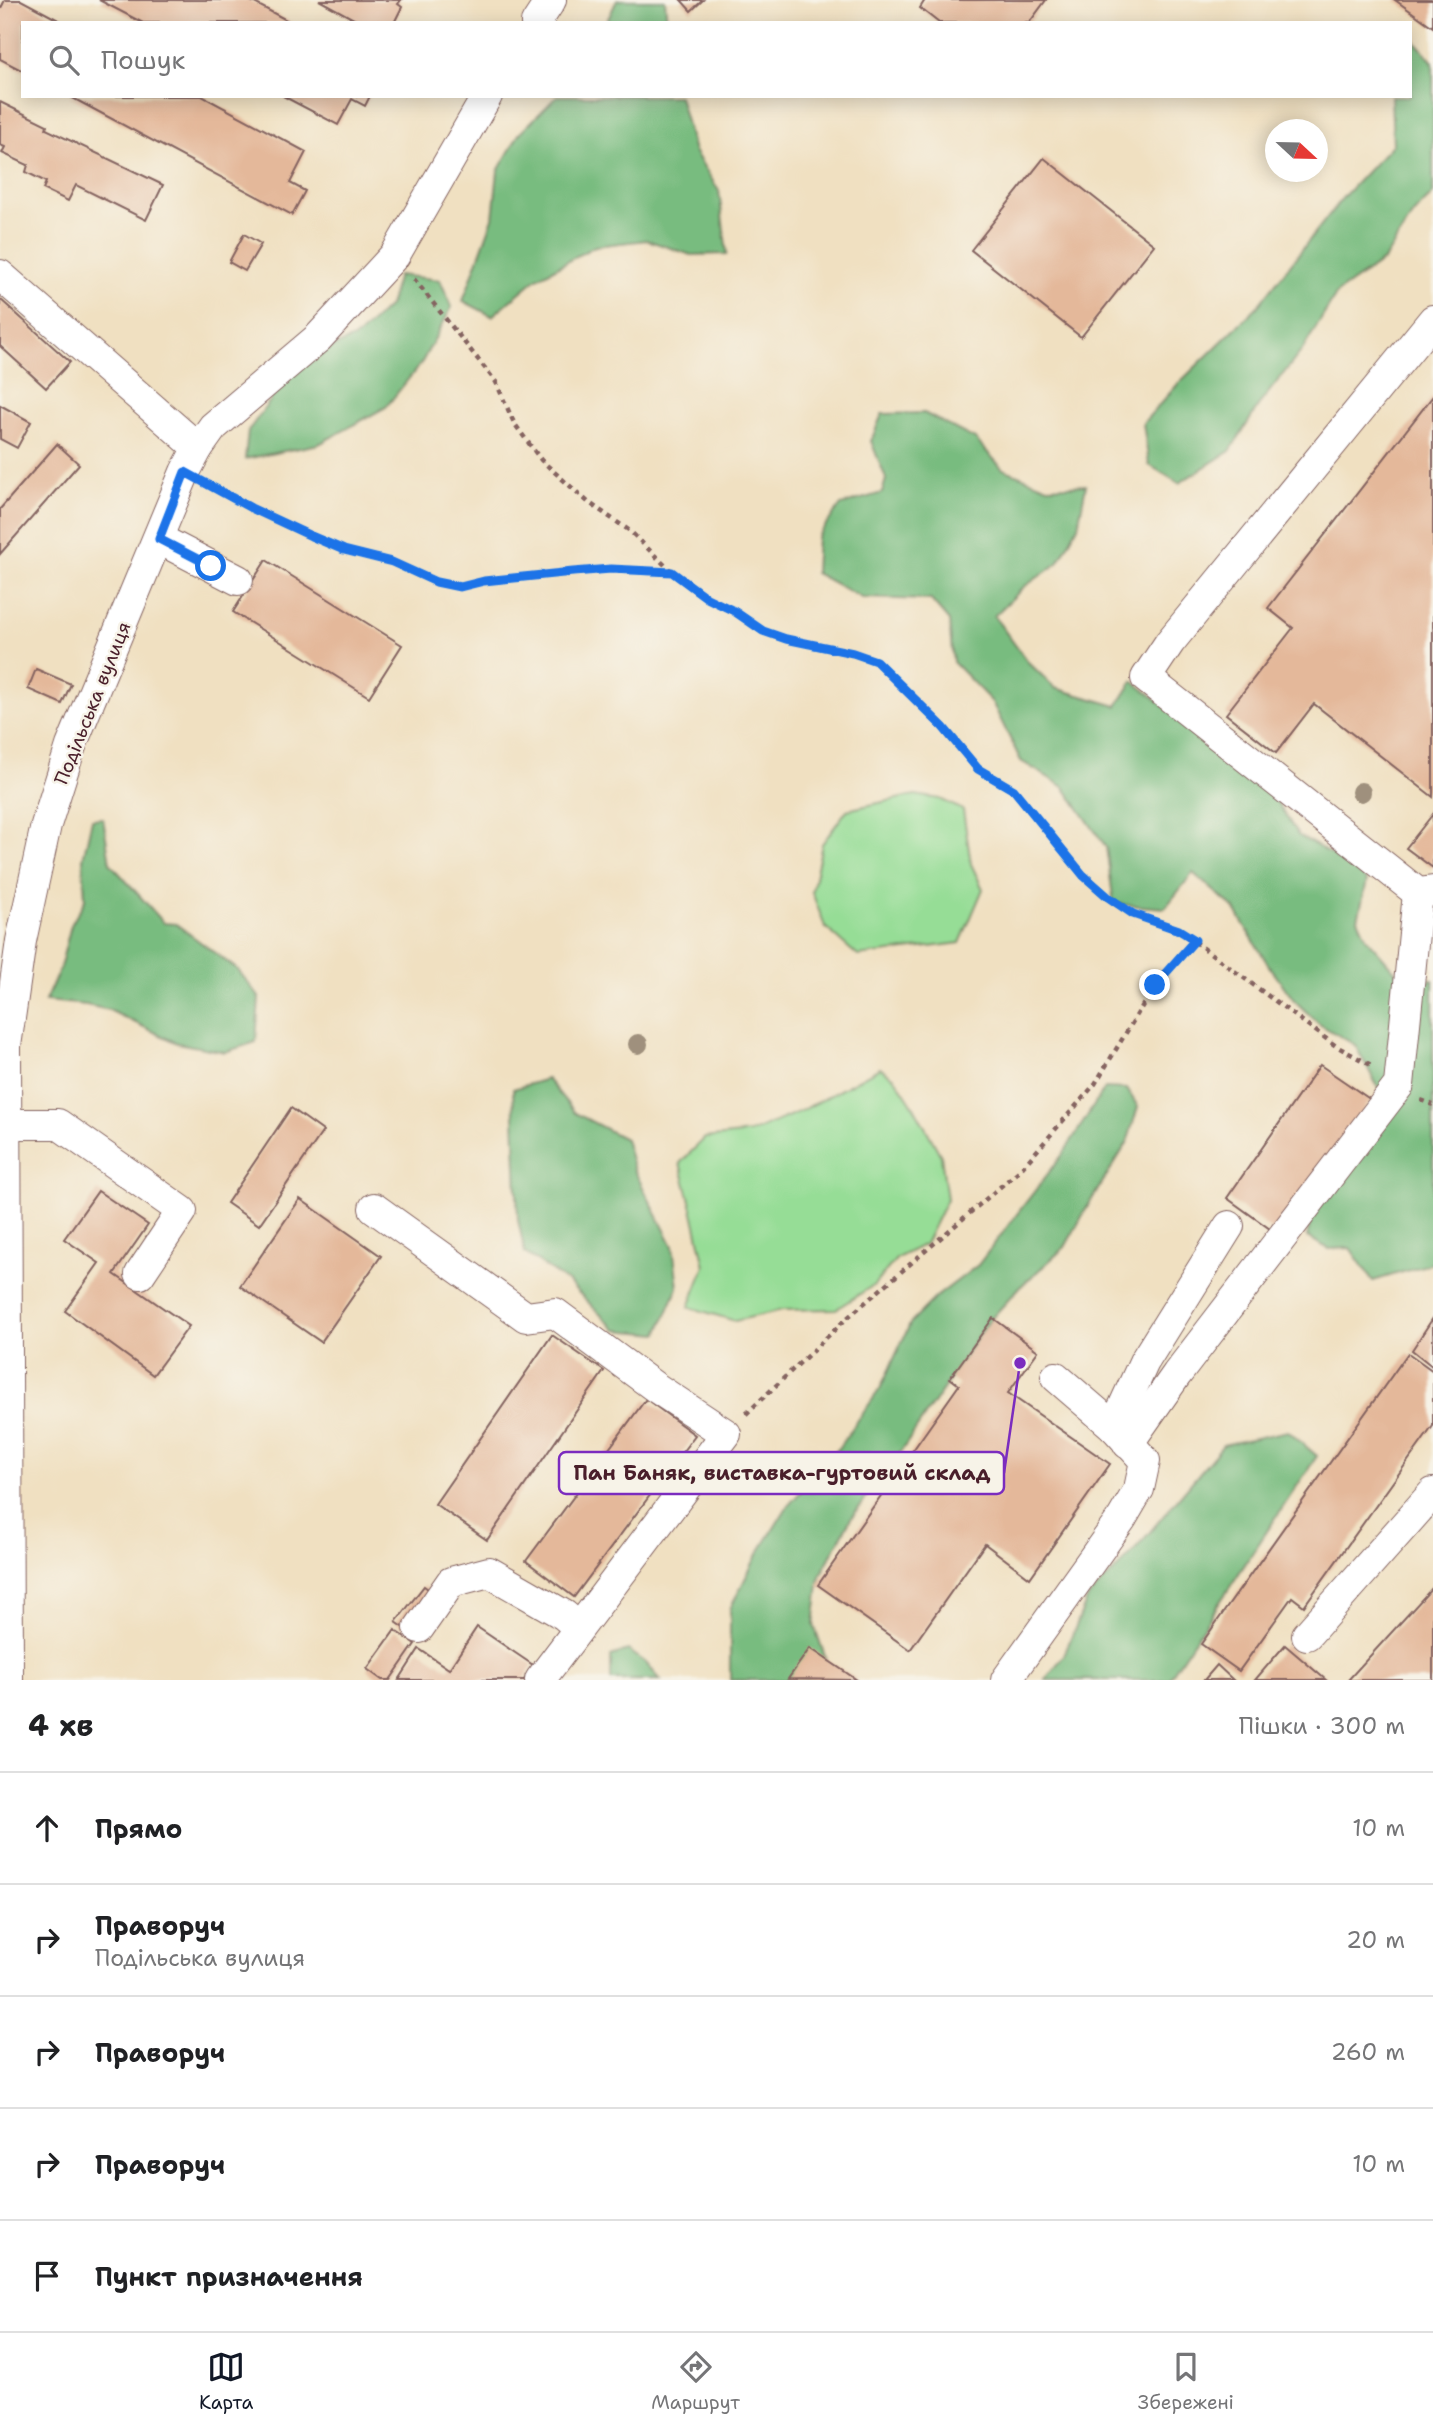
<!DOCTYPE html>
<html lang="uk">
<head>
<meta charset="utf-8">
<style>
  body { margin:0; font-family:"Shantell Sans",sans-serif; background:#f6f6f6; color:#202124 }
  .compass { position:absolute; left:1265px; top:119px; width:63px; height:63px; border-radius:50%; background:#fff; box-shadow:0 4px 18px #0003; rotate:112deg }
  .stop { position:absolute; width:21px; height:21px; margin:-16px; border:5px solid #1a73e8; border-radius:50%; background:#fff }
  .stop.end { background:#1a73e8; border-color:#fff; box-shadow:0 2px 7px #0008 }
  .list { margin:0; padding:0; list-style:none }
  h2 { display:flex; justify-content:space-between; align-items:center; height:91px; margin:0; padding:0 28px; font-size:30px }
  h2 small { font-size:23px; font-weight:400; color:#757577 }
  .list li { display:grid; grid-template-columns:46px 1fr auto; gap:21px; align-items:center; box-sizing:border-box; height:112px; padding:0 28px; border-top:2px solid #e0e0e0 }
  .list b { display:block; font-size:26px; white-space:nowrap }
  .list p { margin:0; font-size:23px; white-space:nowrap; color:#757577 }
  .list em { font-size:23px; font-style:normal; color:#757577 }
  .icon { flex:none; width:38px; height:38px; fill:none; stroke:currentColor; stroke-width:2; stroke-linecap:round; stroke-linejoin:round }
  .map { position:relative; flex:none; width:1433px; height:1680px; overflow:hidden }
  .search { position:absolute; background:#fff; box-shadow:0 4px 18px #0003; left:21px; right:21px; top:21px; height:77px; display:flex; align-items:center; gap:18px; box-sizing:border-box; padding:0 24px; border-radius:0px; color:#757577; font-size:26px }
  .sheet { height:651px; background:#fff }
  nav { display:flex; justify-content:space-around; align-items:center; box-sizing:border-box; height:98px; border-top:2px solid #e0e0e0; background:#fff; font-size:19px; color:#757577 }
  nav a { display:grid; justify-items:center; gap:4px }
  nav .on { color:#111827 }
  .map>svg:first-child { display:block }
  .green { fill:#96dd96; stroke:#707e60; stroke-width:2 }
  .forest { fill:#78bc7f; stroke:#616e55; stroke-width:2 }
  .building { fill:#e4b89a }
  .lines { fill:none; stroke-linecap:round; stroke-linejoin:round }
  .minor-casing { stroke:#846360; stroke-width:32 }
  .path { stroke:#846360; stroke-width:4.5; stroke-dasharray:5 5; stroke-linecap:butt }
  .minor { stroke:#fff; stroke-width:30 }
  .tree { fill:#9f907d }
  .route { stroke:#1a73e8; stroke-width:9 }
  .labels { text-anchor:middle; stroke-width:5; stroke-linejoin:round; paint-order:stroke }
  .street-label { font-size:19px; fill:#4a1f2b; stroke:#f7f3e8 }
  .leader { fill:none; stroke:#7b2cbf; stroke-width:2.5 }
  .callout-dot { fill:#7b2cbf; stroke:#f7f3e8; stroke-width:2.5 }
  .callout { fill:#f7f3e8; stroke:#7b2cbf; stroke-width:2.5 }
  .callout-label { font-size:21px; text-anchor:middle; font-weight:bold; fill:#4a1f2b }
</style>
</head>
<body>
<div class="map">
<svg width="1433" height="1680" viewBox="0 0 1433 1680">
  <rect width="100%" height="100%" fill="#f7f3e8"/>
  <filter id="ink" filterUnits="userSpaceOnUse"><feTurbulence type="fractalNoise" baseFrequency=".0143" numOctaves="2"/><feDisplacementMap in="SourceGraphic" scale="14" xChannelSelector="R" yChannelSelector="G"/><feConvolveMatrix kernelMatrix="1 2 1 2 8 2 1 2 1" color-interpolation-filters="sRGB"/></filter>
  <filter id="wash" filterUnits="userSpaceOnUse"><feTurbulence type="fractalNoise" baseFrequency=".00686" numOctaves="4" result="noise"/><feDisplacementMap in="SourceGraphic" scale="28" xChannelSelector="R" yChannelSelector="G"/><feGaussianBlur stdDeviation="1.57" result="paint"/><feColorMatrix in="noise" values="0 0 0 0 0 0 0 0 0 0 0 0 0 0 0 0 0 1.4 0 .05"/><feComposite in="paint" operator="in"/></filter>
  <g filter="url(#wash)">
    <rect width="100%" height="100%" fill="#f0e0c1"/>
    <g class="green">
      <polygon points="915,795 940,799 963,810 971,864 983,889 960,943 858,956 825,927 812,892 822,844 847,810"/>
      <polygon points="880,1068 895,1078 914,1107 941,1156 947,1199 925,1244 897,1258 874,1285 836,1309 782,1310 735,1321 689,1307 705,1266 693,1212 680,1163 705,1138 750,1133 803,1110"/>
    </g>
    <g class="forest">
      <polygon points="617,0 665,0 667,23 606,23"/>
      <polygon points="1412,38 1433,62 1433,194 1413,214 1384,260 1337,293 1303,349 1261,402 1230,451 1179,483 1149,465 1143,423 1178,384 1257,307 1344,196 1393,144 1391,96 1410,96 1410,41"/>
      <polygon points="557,96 679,96 694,151 719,191 727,254 691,255 647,240 595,246 537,278 492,316 463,301 493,218 498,171 519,134"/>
      <polygon points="398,275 440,280 452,307 422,362 386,407 319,444 245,459 248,431 281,386 310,357 358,336 389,306"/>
      <polygon points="924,413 975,439 1003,469 1048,487 1086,485 1078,526 1058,563 1024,587 994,616 1027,661 1055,688 1117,706 1133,681 1266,785 1298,835 1348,864 1367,881 1358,919 1367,939 1404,981 1433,980 1433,1263 1373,1281 1350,1248 1329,1249 1307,1237 1316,1196 1385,1100 1355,1045 1319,1024 1294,1000 1269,966 1234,908 1193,873 1165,908 1114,904 1106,847 1064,787 1021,761 992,702 953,662 949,621 931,600 862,598 815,573 817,537 841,505 882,493 886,479 871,441 882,414"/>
      <polygon points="103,818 110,863 164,923 176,924 238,970 259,997 256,1042 225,1052 177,1043 109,1010 86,1005 45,1001 60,968 71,925 85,900 83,859 92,819"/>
      <polygon points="547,1079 575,1113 625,1139 634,1170 673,1246 678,1287 658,1334 616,1330 569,1283 525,1253 518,1220 513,1089"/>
      <polygon points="1105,1088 1127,1089 1138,1107 1127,1143 1089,1204 1065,1247 1020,1287 989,1321 894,1462 851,1518 820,1576 814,1625 831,1674 837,1680 730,1680 730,1609 755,1559 787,1507 834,1454 880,1389 911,1322 936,1297 978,1265 1063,1154"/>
      <polygon points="1288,1431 1317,1456 1168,1680 1045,1680 1064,1655 1088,1597 1128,1558 1223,1445"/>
      <polygon points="628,1650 645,1662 661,1680 611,1680 611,1656"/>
    </g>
    <g id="blocks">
      <g class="building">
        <polygon points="5,0 21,0 64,23 23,23 23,71 0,59 0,10"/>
        <polygon points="99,0 249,0 292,23 143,23"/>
        <polygon points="319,0 401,0 398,4 402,7 394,23 361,23"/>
        <polygon points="681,0 703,0 691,11"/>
        <polygon points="925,0 1046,0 1029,23 939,23 920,8"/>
        <polygon points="1395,0 1433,0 1433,27"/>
        <polygon points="69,96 202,96 306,152 290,183 305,191 292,215"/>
        <polygon points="283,96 370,96 365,106 352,99 338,125"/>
        <polygon points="0,102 47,125 46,129 163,185 146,220 76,185 68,201 43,189 46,182 26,172 28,165 2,153 5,147 0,145"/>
        <polygon points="1044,158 1154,245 1081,337 971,250"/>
        <polygon points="244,234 261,244 245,271 229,262"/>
        <polygon points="0,299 70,362 46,388 0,346"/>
        <polygon points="1433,396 1433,797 1314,704 1276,753 1226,714 1293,628 1268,608"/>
        <polygon points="0,405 31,422 17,448 0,439"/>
        <polygon points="57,444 79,464 0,554 0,509"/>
        <polygon points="266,560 402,645 369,697 233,612"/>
        <polygon points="36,669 71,684 62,704 28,689"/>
        <polygon points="1433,814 1433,868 1406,848"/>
        <polygon points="1320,1065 1371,1100 1277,1234 1227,1198"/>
        <polygon points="291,1108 323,1131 259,1225 227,1203"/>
        <polygon points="98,1191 148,1225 114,1274 189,1326 153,1375 65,1311 99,1263 64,1239"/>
        <polygon points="300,1199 381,1256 321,1342 240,1286"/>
        <polygon points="993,1318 1038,1351 1008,1393 1110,1464 1030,1578 985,1544 910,1650 818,1585 959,1385 950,1378"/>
        <polygon points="1433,1318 1433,1367 1412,1350"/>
        <polygon points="552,1335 604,1371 487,1540 435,1504"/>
        <polygon points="1408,1353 1433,1371 1433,1426 1304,1606 1292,1597 1239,1671 1201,1644"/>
        <polygon points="646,1399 695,1435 574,1597 526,1561"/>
        <polygon points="424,1586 436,1595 409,1631 396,1622"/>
        <polygon points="1433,1587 1433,1680 1348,1680"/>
        <polygon points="477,1627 533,1665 524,1680 399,1680 419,1649 449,1669"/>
        <polygon points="395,1630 415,1644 390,1680 382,1680 367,1669"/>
        <polygon points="1285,1645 1326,1680 1255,1680"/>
        <polygon points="810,1648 857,1680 788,1679"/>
        <polygon points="1217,1665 1233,1680 1204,1680"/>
      </g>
    </g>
  </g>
  <g filter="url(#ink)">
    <use href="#blocks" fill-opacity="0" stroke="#846360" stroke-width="2"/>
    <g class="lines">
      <defs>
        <g id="minor">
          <polyline points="536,23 551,0"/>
          <polyline points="0,275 198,448"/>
          <polyline points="1433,320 1170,642 1146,678 1418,893 1433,891"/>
          <polyline points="159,539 238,580"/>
          <polyline points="6,1124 58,1124 182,1211 140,1274"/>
          <polyline points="374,1208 526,1317 555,1313 655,1387 726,1434 540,1680"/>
          <polyline points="1114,1427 1144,1362 1229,1226"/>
          <polyline points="1128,1444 1177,1374 1399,1085 1418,893"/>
          <polyline points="419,1628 451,1582 489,1572 564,1615 578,1627"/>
          <polyline points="1307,1635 1433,1493"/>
          <polyline points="8,1680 6,1046 21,941 46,825 71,746 185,472 198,448 213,427 318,338 395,255 487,96"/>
          <polyline points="1006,1680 1122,1518 1139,1489 1145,1461 1114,1427 1056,1377"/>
        </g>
      </defs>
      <use href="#minor" class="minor-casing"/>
      <g class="path">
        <polyline points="414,279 496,382 514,423 541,460 588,502 630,531 671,571"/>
        <polyline points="211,487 251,508 344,550 392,562 436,582 460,587 484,581 573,572 611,569 672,572 707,598 734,611 763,631 786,639 853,653 876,661 943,727 978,769 1014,790 1083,875 1108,897 1134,914 1179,930 1336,1046 1371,1065"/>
        <polyline points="1421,1100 1433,1105"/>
        <polyline points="746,1414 846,1319 1021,1169 1095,1084 1155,985 1195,940"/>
      </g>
      <use href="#minor" class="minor"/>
    </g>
    <g class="tree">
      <circle cx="1361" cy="792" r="10"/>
      <circle cx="638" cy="1044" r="10"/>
    </g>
  </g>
  <g class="lines" filter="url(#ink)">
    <polyline class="route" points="211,566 159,539 185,472 251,508 311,536 344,550 392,562 436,582 460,587 484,581 573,572 611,569 672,572 707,598 734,611 763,631 786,639 853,653 876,661 943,727 978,769 1014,790 1083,875 1108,897 1133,914 1179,930 1195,940 1155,985"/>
  </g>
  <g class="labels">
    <g class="street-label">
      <text transform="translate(92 703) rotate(-68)" y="7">Подільська вулиця</text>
    </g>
  </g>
  <path class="leader" d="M1020 1363L1004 1473"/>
  <circle class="callout-dot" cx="1020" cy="1363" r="7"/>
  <rect class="callout" x="559" y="1452" width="445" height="42" rx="7"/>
  <g class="callout-label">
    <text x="782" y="1480">Пан Баняк, виставка-гуртовий склад</text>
  </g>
</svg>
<svg class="compass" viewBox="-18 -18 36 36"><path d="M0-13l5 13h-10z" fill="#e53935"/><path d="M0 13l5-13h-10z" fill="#757577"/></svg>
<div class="stop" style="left:211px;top:566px"></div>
<div class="stop end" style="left:1155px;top:985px"></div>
<div class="search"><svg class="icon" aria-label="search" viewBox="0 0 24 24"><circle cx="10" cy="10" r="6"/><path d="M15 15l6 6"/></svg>Пошук</div>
</div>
<section class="sheet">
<h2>4 хв<small>Пішки · 300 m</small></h2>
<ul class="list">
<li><svg class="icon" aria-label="ahead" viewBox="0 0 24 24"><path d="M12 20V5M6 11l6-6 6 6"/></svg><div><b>Прямо</b></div><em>10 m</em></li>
<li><svg class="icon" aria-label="right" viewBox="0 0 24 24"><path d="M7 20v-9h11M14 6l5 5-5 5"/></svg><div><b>Праворуч</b><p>Подільська вулиця</p></div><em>20 m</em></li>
<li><svg class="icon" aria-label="right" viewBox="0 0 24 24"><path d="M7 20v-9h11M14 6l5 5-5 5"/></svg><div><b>Праворуч</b></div><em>260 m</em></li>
<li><svg class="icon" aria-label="right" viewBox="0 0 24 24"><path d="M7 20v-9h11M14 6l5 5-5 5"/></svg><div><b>Праворуч</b></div><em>10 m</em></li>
<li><svg class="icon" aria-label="arrive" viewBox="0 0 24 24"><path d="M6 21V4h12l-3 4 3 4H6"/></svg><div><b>Пункт призначення</b></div></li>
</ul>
</section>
<nav>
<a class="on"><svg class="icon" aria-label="map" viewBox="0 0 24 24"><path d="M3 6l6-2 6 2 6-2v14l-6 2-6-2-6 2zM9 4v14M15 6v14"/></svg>Карта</a>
<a><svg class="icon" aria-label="directions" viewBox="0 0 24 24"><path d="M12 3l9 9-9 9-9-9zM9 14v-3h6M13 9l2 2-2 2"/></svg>Маршрут</a>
<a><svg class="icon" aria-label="saved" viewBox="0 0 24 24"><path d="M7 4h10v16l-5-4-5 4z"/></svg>Збережені</a>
</nav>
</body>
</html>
